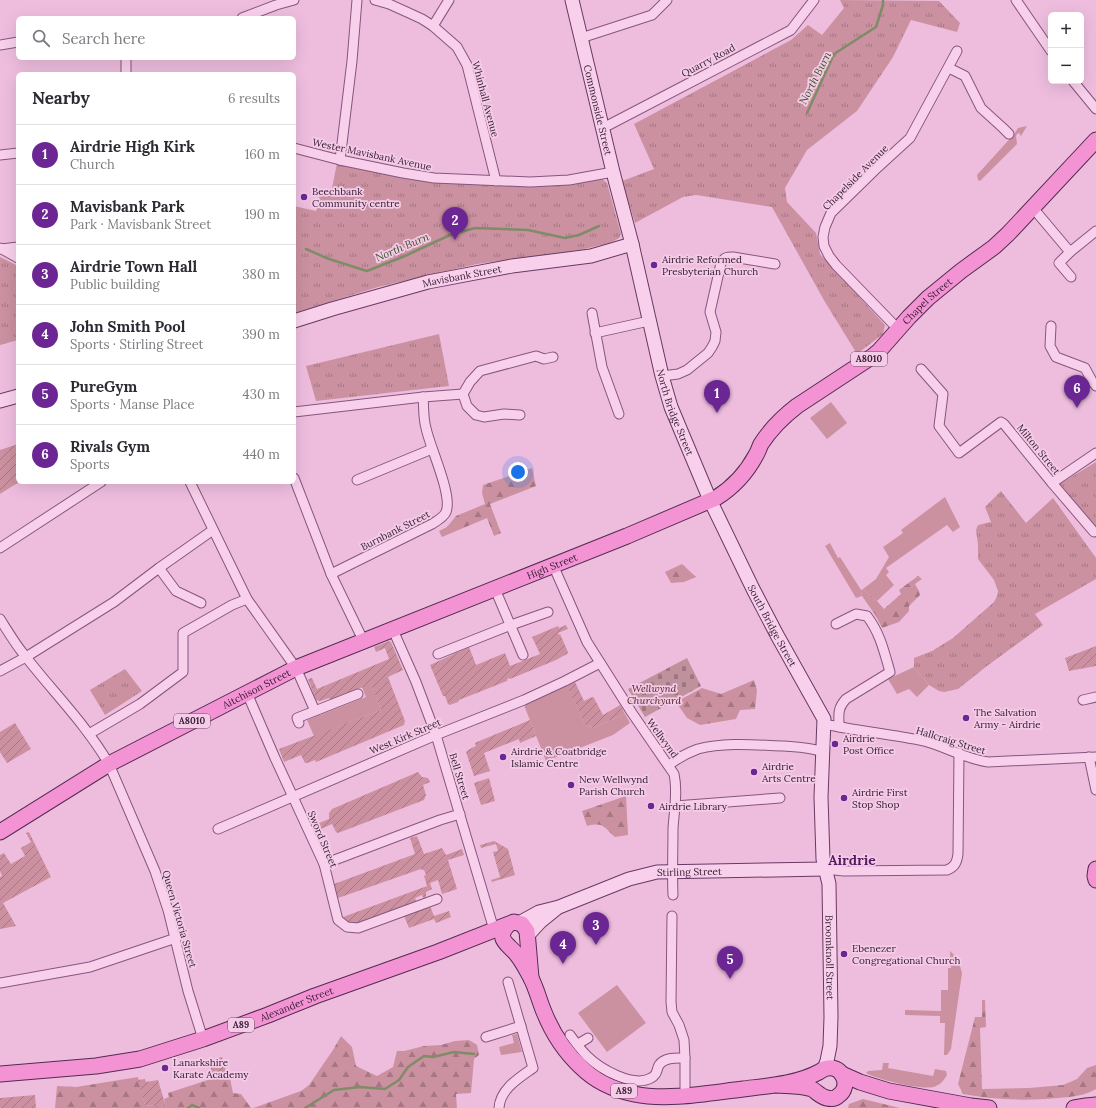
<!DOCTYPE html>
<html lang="en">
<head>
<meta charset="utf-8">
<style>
  body { margin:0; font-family:Lora,serif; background:#f2f2f3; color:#2b2b33 }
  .controls { position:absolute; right:12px; top:12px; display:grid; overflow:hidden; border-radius:6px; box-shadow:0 4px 16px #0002 }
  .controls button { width:36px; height:36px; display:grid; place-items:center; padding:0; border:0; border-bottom:1px solid #e1e1e2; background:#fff; color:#2b2b33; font:20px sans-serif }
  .you { position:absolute; left:518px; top:472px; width:14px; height:14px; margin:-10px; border:3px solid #fff; border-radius:50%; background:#1a73e8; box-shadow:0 0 0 6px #1a73e833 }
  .badge { display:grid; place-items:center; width:26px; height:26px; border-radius:50%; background:#6b2694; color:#fff; font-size:13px; font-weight:700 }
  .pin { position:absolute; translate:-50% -33px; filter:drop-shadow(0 1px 2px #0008) }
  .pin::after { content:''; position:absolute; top:21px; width:14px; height:12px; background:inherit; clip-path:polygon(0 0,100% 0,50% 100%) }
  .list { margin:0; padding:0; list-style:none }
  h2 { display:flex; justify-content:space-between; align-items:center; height:52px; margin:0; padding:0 16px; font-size:17px }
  h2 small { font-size:13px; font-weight:400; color:#7c7c81 }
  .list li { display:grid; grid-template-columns:26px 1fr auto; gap:12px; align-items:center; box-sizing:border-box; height:60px; padding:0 16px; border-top:1px solid #e1e1e2 }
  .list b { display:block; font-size:15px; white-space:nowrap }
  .list p { margin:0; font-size:13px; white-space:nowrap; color:#7c7c81 }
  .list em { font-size:13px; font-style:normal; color:#7c7c81 }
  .icon { flex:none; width:22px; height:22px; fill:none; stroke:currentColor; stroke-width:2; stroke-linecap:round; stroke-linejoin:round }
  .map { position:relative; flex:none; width:1096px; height:1108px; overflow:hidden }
  .search { position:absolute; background:#fff; box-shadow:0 4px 16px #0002; left:16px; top:16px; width:280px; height:44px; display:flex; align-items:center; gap:10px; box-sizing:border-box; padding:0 14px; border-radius:6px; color:#7c7c81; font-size:15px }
  .panel { position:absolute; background:#fff; box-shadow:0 4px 16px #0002; left:16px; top:72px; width:280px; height:412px; border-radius:6px }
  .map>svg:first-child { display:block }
  .grass { fill:#cb91a0 }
  .forest { fill:url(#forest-firs) }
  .cemetery { fill:url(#cemetery-stones) }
  .park { fill:url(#park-tufts) }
  .garden { fill:url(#garden-furrows) }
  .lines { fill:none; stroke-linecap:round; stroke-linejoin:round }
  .stream { stroke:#7f8c68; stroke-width:2.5 }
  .street-casing { stroke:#85567e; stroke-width:11 }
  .secondary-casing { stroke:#673a61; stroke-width:15 }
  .primary-casing { stroke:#532b4f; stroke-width:17 }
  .street { stroke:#f9d0eb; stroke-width:9 }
  .secondary { stroke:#f9d0eb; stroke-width:13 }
  .primary { stroke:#f393d4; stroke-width:15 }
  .poi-dot { fill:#6b2694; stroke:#f5cce7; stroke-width:1.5 }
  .labels { text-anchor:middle; stroke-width:3.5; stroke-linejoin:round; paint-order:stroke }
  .shield { fill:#f5cce7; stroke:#6e5068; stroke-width:1 }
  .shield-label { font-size:9px; font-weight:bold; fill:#341b32 }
  .street-label { font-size:10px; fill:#341b32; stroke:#f5cce7 }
  .poi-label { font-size:10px; fill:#341b32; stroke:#f5cce7; text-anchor:start }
  .park-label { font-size:10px; font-style:italic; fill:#512127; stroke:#f5cce7 }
  .water-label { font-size:11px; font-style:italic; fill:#3c542a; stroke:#f5cce7 }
  .district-label { font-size:14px; font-weight:bold; fill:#561a61; stroke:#f5cce7 }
</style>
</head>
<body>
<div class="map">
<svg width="1096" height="1108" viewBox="0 0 1096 1108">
  <defs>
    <pattern id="forest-firs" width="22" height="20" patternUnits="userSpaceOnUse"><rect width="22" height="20" fill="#cb91a0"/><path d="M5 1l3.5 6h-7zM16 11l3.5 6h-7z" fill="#a67683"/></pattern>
    <pattern id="cemetery-stones" width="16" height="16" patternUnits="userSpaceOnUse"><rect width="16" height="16" fill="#bf919d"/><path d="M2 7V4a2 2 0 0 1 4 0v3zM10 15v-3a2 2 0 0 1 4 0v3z" fill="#9c7681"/></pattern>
    <pattern id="park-tufts" width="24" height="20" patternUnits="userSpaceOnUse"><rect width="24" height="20" fill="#cb91a0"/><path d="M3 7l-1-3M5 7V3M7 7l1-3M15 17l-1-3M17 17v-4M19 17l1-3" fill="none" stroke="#a67683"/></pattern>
    <pattern id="garden-furrows" width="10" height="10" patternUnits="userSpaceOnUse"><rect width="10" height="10" fill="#cb91a0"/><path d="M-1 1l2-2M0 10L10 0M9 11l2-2" fill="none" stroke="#a67683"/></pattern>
  </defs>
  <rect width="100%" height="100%" fill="#eebdde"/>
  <g class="grass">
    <polygon points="1027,126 1021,136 1019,133 1017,134 1016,136 1017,144 980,181 978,180 977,175 1015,133 1018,128"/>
    <polygon points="831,402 847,423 827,439 810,418"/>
    <polygon points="945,497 960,527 953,532 947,525 886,568 889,572 886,575 894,585 877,601 863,589 876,579 889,557 883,547 903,533 901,530"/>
    <polygon points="830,543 838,558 840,557 861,590 862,596 856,598 825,546"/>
    <polygon points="914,667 929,685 917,697 909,689 897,694 888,679"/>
    <polygon points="565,681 585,725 593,728 625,714 630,723 613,735 546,761 522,700"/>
    <polygon points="371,683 381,710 314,736 307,720 366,697 362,687"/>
    <polygon points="950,951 958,959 962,973 951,1049 947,1055 944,1055 945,1023 940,1023 940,1016 905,1015 905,1010 941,1011 941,990 948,990 948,968 951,968"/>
    <polygon points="617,985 646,1023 607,1052 578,1013"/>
    <polygon points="517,1034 522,1052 501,1055 499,1047 514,1043 512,1035"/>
    <path d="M883 1063H889L888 1068 933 1076 935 1069 946 1071 947 1075C944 1080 941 1084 936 1086 926 1092 876 1079 866 1073L868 1071 882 1070Z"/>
  </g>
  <g class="forest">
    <polygon points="532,468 536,486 490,504 501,533 494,536 487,518 442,537 439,531 447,527 456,516 485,504 482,493 483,485"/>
    <polygon points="682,564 696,577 684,582 671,583 665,572"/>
    <polygon points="918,576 922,579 915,584 919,591 920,595 909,606 909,611 899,622 882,628 876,616 862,596 861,590 863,589 877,601 884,609 901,594 899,590"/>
    <polygon points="754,680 757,690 755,709 740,710 736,719 700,725 687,718 676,702 702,688 721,694"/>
    <path d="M626 796 628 835 615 837C603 827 604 822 587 826L582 811Z"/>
    <path d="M982 1000H985L986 1027 980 1028 982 1089 1029 1088 1063 1085 1077 1079 1087 1068 1096 1065V1089C1084 1096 1071 1097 1058 1098 1026 1101 994 1100 963 1094L958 1084 975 1017H982Z"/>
    <polygon points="341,1036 352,1047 356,1066 377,1076 393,1067 397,1051 404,1051 424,1046 441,1045 455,1041 469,1040 477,1045 479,1055 474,1059 471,1093 456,1094 457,1108 253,1108 301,1091 309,1085 333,1050"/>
    <polygon points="229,1073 233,1093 241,1094 251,1108 55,1108 57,1086 76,1087 138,1077 145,1105 166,1107 164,1099 169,1097 168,1093"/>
    <polygon points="863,1099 900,1108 902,1108 848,1108 849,1104"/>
  </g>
  <polygon class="cemetery" points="687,658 701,686 645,717 628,689"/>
  <g class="park">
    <polygon points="840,0 939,1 960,23 957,32 911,20 893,57 857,111 807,150 785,188 787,202 816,233 820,254 885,325 883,334 857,354 825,302 772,207 696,195 683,197 635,223 622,181 654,169 634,124 791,40 808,25 822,35 844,8"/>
    <polygon points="337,163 409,179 434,182 489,185 530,185 601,178 607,183 621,234 619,238 614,241 609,243 580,250 477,264 378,287 294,313 294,206 316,211 320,195 318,191 331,193"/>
    <polygon points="0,257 18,266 18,340 0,345"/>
    <polygon points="439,334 449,386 316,401 306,366"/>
    <polygon points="1096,462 1096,532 1058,485"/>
    <polygon points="1001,491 1026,523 1053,498 1096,558 1096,579 1035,614 1043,625 987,666 958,689 944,692 939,691 929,685 914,667 914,658 932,651 953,638 994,602 997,596 998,591 994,580 978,559 978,545 976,530 978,525 991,522 985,507"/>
    <polygon points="125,669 142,691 105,715 90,690"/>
  </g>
  <g class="garden">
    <polygon points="18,444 19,482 0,494 0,450"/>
    <polygon points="566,625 568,629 558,633 559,635 560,634 568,652 567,654 556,660 510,679 508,678 507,681 459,700 458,702 450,705 448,704 445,696 443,696 430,665 469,647 476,665 505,653 510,666 540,654 532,637 558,626 559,628"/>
    <polygon points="389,641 391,642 403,670 388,677 405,721 404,725 316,762 315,760 307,763 305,763 301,755 284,762 279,749 381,710 371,684 330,700 329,698 320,701 316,700 308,679 312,678 317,689 389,659 385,648 376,652 374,647"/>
    <polygon points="1096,646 1096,666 1069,671 1065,658"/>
    <polygon points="575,682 584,701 592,697 594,698 603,715 620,705 625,714 593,728 585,725 567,686"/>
    <polygon points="530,720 536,736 520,743 519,739 484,753 490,771 474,776 466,752 468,750 476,746 475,743 477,742"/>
    <polygon points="15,723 31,749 7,763 0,752 0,732"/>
    <polygon points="418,772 422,777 428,778 430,782 423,785 426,795 424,800 338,833 336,832 332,824 321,829 319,823 329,819 329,813 332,809"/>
    <polygon points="489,778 495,801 481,805 474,783"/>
    <polygon points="29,832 51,877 3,903 16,926 0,929 0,877 2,876 0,871 0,855 4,853 11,864 25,856 21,848 31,842 26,833"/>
    <path d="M417 836 424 854 442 848 446 855 462 849 464 855 448 860 457 889 442 894 438 880 430 883 432 889 426 892V897L424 899 422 895 415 898 417 902 357 923C351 923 345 923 343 917L427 886 424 876 426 875 424 870H422L421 869 338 898 334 884 415 854 410 838Z"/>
    <polygon points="494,841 508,849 515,875 492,882 491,880 500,877 493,852 498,851 496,844 481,848 480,845"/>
    <polygon points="430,906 434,916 449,911 451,917 436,923 434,919 409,928 404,916"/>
    <polygon points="222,1057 227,1074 214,1079 209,1062 212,1061 213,1064 219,1062 218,1058"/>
    <polygon points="145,1079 146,1082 158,1080 166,1107 145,1105 138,1080"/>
    <polygon points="35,1095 36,1108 0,1108 0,1098"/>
  </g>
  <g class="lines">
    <g class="stream">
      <polyline points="807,113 834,54 876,27 883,5 883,0"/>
      <polyline points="306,249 329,259 367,271 405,256 450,235 475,228 528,230 565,238 579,235 599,226"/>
      <polyline points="188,1108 192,1105 199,1108"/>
      <polyline points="305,1108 334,1090 360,1087 385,1089 399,1080 408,1067 424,1056 433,1057 454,1052 474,1054"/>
    </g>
    <defs>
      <g id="street">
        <polyline points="375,0 389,4 409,13 422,19 433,26 457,47 467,65 496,181"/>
        <polyline points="1016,0 1051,51"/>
        <polyline points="242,18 276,5 294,0"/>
        <polyline points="433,26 449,0"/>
        <polyline points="581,38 652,15 667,0"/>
        <polyline points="0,45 18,42"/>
        <polyline points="949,68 965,76 981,108 1003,128 1009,134"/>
        <polyline points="126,74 126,58"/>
        <polyline points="1073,81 1096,109"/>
        <polyline points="603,128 791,30 814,0"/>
        <polyline points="294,148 340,160 403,173 434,178 530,182 569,180 613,172"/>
        <polyline points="0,155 18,153"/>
        <polyline points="340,160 352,61 357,0"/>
        <polyline points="1033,208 1070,252 1059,263 1071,277"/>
        <polyline points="0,248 18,258"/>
        <polyline points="1,249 18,247"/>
        <polyline points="1070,252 1096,231"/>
        <polyline points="592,313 602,367 619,414"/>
        <polyline points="1051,326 1050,346 1056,357 1085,368 1092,381 1096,386"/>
        <polyline points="898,329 836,265 829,256 824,246 823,237 825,227 831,213 875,170 910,138 957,51"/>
        <polyline points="595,333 649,321"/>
        <polyline points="921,369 943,394 939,426 959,453 1001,422 1004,424 1052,483 1094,532"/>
        <path d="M662 376 678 374 687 370 708 353 712 347 715 341 716 332 710 312 721 263C724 257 727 257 733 257L775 264"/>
        <polyline points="463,394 470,382 480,371 536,356 544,359 553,357"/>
        <polyline points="463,394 467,406 476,415 484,417 504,414 520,415"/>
        <polyline points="294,412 423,397 463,394"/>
        <polyline points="294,478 331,574 364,642"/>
        <polyline points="357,480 432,449"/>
        <polyline points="190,482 247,599 296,668 315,711"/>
        <polyline points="1052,483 1096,453"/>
        <polyline points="0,548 101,482"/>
        <path d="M553 565 587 642 632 713 674 774C678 792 674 811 673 829 673 851 672 873 673 895"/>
        <polyline points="159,568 176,591 201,603"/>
        <path d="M331 574 432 524C437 521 444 517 446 512 453 495 430 448 426 428 423 418 424 407 423 397"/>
        <polyline points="495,589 523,655"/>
        <path d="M0 619C7 630 14 642 22 652 51 690 85 723 109 764L155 871 168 910 188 991 203 1039"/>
        <path d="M836 624 856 614 867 616C880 633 884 651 890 672L846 699C837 709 839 714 839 727"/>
        <polyline points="393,630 416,682 436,735 492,923 496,927 501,928"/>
        <polyline points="438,654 511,625 548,612"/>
        <polyline points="0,671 26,657 114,602 159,568 213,530"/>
        <polyline points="247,693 275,758 324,864 338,920 347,927 358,928 437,899"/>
        <polyline points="1083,700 1096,697"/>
        <polyline points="299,723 297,718 358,694"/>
        <path d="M824 724C857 731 891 734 924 741 946 747 966 759 988 762L1096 757"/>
        <polyline points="89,734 140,704 183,672 183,633 232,605 247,599"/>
        <polyline points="1089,757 1096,790"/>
        <path d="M669 765C678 758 687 753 698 749 726 742 756 745 784 746 797 747 810 747 823 752"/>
        <polyline points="675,806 780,798"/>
        <polyline points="218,829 436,735 524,700 565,681 600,663"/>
        <polyline points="324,864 440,820 460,814"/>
        <path d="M825 869 844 871 947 870C955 867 957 862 958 854L959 753"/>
        <polyline points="672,916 671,1002 672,1012 679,1025 684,1040 685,1058 685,1096"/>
        <polyline points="0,983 90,967 176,938"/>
        <path d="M570 1035C575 1042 581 1050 587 1056 600 1069 633 1088 651 1078 658 1074 656 1071 659 1065 665 1057 676 1058 685 1058"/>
        <polyline points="486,1037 521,1026"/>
        <polyline points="578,1044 588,1038"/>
        <path d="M499 1108C500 1089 519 1078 533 1068L508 982"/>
      </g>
      <g id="secondary">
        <path id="s1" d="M572 0 613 172 632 244 662 376 671 407 710 500 753 589 777 635 824 719 821 797 823 859 829 884 831 1017 830 1046 827 1061 824 1069"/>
        <path id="s2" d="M294 321 332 309 428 282 512 266 591 256 632 244"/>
        <polyline points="0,401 18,396"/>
        <path id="s3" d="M519 923 539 912 559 907 629 879 657 872 825 869"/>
        <polyline points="528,935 540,922 556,909"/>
      </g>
      <g id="primary">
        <path id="s4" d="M0 832 109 764 296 668 627 536 716 498C732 488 747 472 756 455 758 452 759 448 761 444 770 430 784 416 797 406L873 356 879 351 909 317 928 298 961 271 994 247 1008 234 1096 140"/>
        <polyline points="1096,869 1095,876 1096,880"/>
        <path d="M507 926C495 940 510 945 517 955 522 961 526 969 530 976 536 987 539 1000 544 1012 552 1032 565 1052 581 1067 595 1081 615 1090 634 1094 667 1101 709 1093 743 1089 767 1086 797 1084 819 1072 820 1072 823 1069 824 1069 841 1062 853 1086 838 1096 835 1099 831 1099 827 1098 821 1097 817 1092 812 1089 800 1085 788 1086 776 1085"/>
        <path id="s5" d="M0 1074 96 1066 140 1059 203 1039 268 1015 315 996 438 952 514 922 522 924 527 931 531 978"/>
        <polyline points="842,1074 860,1082 889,1091 971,1106 989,1108"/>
        <polyline points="1074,1108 1086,1106 1096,1105"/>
      </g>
    </defs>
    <use href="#street" class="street-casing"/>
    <use href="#secondary" class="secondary-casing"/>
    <use href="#primary" class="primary-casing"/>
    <use href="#street" class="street"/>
    <use href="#secondary" class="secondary"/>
    <use href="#primary" class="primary"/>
  </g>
  <g class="poi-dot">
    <circle cx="304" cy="197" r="4"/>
    <circle cx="654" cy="265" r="4"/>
    <circle cx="966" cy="718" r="4"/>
    <circle cx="835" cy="744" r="4"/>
    <circle cx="503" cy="757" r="4"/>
    <circle cx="754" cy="772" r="4"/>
    <circle cx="571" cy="785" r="4"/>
    <circle cx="844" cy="798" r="4"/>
    <circle cx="651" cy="806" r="4"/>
    <circle cx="844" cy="954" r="4"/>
    <circle cx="165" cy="1068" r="4"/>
  </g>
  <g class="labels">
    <g class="shield">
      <rect x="851" y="352" width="36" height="14" rx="3"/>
      <rect x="174" y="714" width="36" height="14" rx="3"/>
      <rect x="228" y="1018" width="26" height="14" rx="3"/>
      <rect x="611" y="1084" width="26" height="14" rx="3"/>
    </g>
    <g class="shield-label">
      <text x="869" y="362">A8010</text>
      <text x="192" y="724">A8010</text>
      <text x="241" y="1028">A89</text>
      <text x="624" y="1094">A89</text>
    </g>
    <g class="street-label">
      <text transform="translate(708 60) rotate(-28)" y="4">Quarry Road</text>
      <text transform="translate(486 99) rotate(75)" y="4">Whinhall Avenue</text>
      <text dy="4" stroke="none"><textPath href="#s1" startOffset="113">Commonside Street</textPath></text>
      <text transform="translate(372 154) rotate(12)" y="4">Wester Mavisbank Avenue</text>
      <text transform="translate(855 177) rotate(-45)" y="4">Chapelside Avenue</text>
      <text dy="4" stroke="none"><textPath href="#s2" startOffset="174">Mavisbank Street</textPath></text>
      <text dy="4" stroke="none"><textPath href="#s4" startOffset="1084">Chapel Street</textPath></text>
      <text dy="4" stroke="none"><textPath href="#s1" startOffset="425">North Bridge Street</textPath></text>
      <text transform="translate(1039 449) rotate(51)" y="4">Milton Street</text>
      <text transform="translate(395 530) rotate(-27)" y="4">Burnbank Street</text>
      <text dy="4" stroke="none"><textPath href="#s4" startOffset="614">High Street</textPath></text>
      <text dy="4" stroke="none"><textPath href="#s1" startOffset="660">South Bridge Street</textPath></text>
      <text dy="4" stroke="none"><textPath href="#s4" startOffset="294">Aitchison Street</textPath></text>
      <text transform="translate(405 736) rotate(-23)" y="4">West Kirk Street</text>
      <text transform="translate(663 738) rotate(54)" y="4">Wellwynd</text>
      <text transform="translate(951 740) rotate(17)" y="4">Hallcraig Street</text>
      <text transform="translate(460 776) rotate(73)" y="4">Bell Street</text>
      <text transform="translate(323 839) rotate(67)" y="4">Sword Street</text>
      <text dy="4" stroke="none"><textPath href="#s3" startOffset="180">Stirling Street</textPath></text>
      <text transform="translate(180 919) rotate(74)" y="4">Queen Victoria Street</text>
      <text dy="4" stroke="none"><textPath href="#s1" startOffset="1006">Broomknoll Street</textPath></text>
      <text dy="4" stroke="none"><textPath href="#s5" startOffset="307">Alexander Street</textPath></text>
    </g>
    <g class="poi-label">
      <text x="312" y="195">Beechbank<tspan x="312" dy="12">Community centre</tspan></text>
      <text x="662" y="263">Airdrie Reformed<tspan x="662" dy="12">Presbyterian Church</tspan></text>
      <text x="974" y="716">The Salvation<tspan x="974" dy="12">Army - Airdrie</tspan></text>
      <text x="843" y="742">Airdrie<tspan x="843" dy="12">Post Office</tspan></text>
      <text x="511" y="755">Airdrie &amp; Coatbridge<tspan x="511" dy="12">Islamic Centre</tspan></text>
      <text x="762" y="770">Airdrie<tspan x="762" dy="12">Arts Centre</tspan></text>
      <text x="579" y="783">New Wellwynd<tspan x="579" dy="12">Parish Church</tspan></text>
      <text x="852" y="796">Airdrie First<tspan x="852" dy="12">Stop Shop</tspan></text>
      <text x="659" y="810">Airdrie Library</text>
      <text x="852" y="952">Ebenezer<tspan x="852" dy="12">Congregational Church</tspan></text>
      <text x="173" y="1066">Lanarkshire<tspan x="173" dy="12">Karate Academy</tspan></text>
    </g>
    <g class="park-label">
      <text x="654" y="692">Wellwynd<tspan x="654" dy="12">Churchyard</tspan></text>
    </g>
    <g class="water-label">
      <text transform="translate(815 78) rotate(-63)" y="4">North Burn</text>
      <text transform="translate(402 247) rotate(-23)" y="4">North Burn</text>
    </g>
    <g class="district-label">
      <text x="852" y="865">Airdrie</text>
    </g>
  </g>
</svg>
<div class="controls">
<button>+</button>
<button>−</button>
</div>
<div class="you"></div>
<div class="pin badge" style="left:717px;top:413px">1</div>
<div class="pin badge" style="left:455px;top:240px">2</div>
<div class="pin badge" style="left:596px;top:945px">3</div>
<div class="pin badge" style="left:563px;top:964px">4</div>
<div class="pin badge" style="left:730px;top:979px">5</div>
<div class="pin badge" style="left:1077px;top:408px">6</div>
<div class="search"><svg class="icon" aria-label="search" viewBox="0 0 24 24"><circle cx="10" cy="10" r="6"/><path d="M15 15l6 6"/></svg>Search here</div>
<section class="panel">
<h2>Nearby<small>6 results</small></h2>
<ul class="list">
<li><span class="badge">1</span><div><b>Airdrie High Kirk</b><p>Church</p></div><em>160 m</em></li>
<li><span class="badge">2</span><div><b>Mavisbank Park</b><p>Park · Mavisbank Street</p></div><em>190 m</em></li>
<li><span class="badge">3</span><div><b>Airdrie Town Hall</b><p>Public building</p></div><em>380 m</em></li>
<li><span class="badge">4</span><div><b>John Smith Pool</b><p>Sports · Stirling Street</p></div><em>390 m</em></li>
<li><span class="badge">5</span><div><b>PureGym</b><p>Sports · Manse Place</p></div><em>430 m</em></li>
<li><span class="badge">6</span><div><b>Rivals Gym</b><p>Sports</p></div><em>440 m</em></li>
</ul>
</section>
</div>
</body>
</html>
